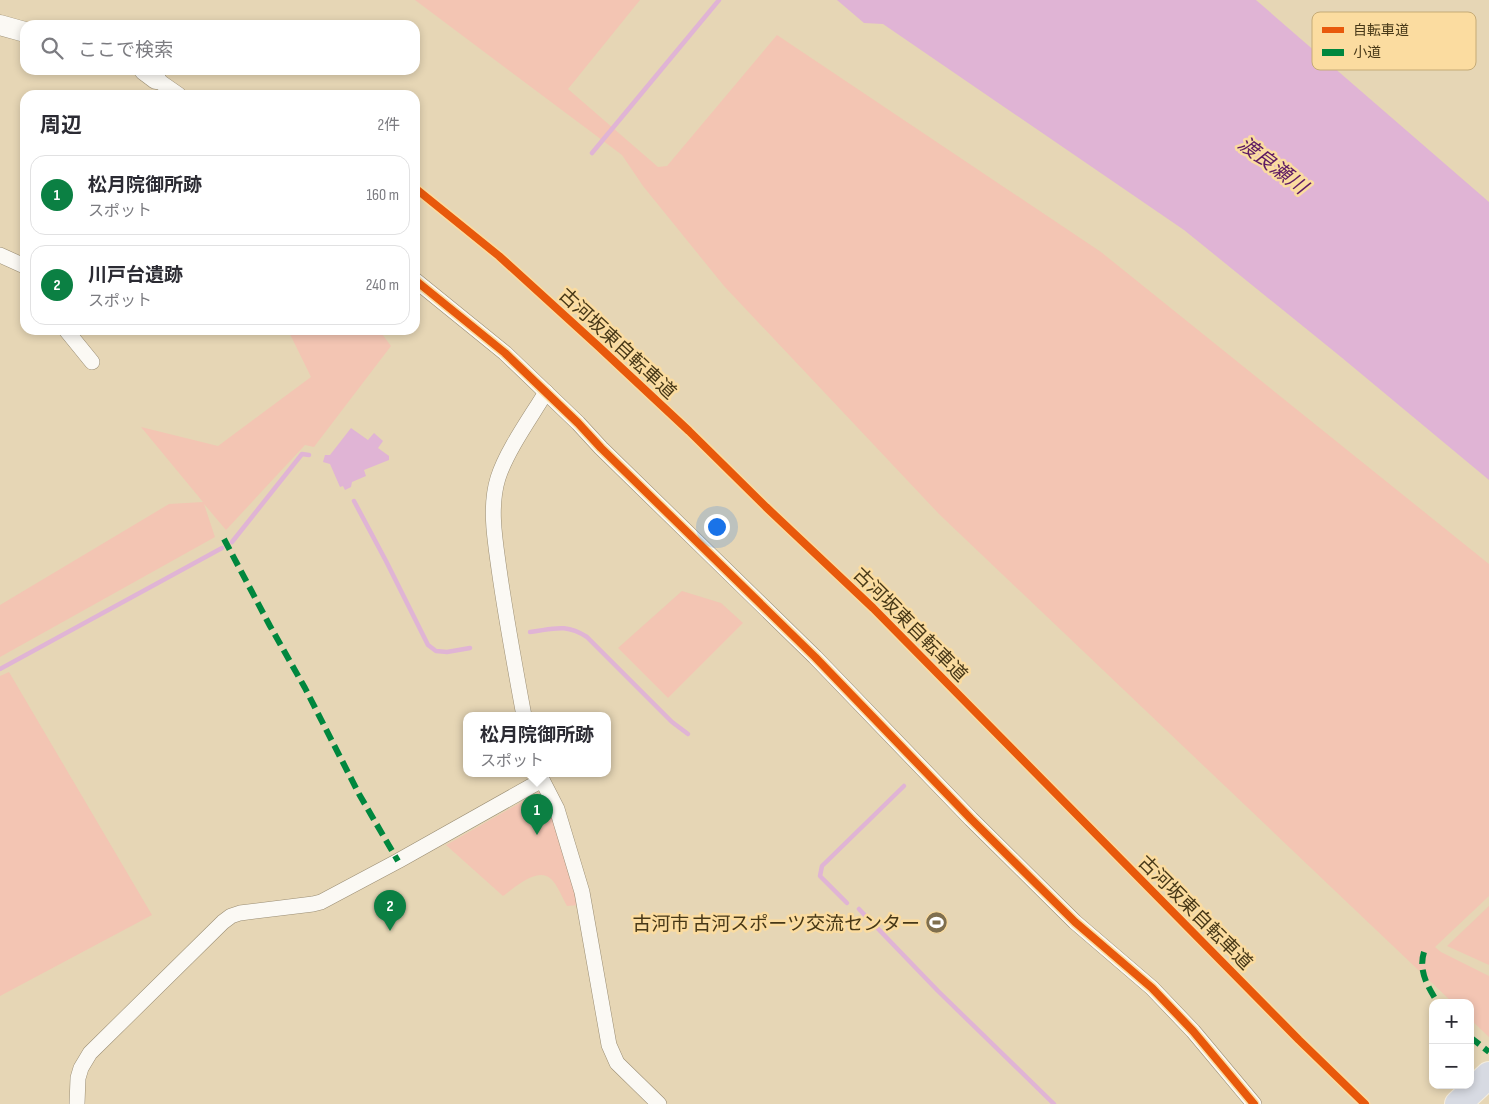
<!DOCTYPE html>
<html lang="ja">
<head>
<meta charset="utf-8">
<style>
  body { margin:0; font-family:"Sofia Sans Condensed","Noto Sans JP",sans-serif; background:#f2f2f3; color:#2b2b33 }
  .controls { position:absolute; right:15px; bottom:15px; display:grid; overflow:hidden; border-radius:10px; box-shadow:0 2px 8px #0003 }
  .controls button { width:45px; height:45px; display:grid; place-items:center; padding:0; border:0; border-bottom:1px solid #e1e1e2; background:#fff; color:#2b2b33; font:25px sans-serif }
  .you { position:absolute; left:716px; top:526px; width:18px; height:18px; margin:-12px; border:4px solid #fff; border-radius:50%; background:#1a73e8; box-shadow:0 0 0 8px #1a73e833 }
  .badge { display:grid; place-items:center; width:32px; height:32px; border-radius:50%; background:#0b8043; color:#fff; font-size:16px; font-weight:700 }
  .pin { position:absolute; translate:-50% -41px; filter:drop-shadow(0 1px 2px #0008) }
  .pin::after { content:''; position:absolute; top:26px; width:18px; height:15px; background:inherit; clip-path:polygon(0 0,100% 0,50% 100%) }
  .popup { position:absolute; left:463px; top:712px; width:148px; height:65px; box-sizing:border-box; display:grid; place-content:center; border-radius:10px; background:#fff; filter:drop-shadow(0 1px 4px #0005); font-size:16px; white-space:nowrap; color:#7c7c81 }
  .popup b { font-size:19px; color:#2b2b33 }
  .popup::after { content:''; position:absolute; left:50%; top:100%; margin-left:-10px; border:10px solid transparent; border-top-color:#fff }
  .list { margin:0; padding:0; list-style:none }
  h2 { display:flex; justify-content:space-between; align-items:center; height:65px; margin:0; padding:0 20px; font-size:21px }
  h2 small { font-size:16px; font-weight:400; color:#7c7c81 }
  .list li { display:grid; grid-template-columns:32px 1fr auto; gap:15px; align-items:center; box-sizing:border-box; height:80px; margin:0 10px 10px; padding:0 10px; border:1px solid #e1e1e2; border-radius:15px }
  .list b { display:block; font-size:19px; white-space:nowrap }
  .list p { margin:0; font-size:16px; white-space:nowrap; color:#7c7c81 }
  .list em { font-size:16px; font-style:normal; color:#7c7c81 }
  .icon { flex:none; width:28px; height:28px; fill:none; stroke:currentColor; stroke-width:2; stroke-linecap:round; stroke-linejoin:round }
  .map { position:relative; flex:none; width:1489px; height:1104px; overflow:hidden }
  .search { position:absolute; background:#fff; box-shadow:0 2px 8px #0003; left:20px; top:20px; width:400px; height:55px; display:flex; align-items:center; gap:12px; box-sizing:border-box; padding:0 18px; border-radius:15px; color:#7c7c81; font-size:19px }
  .panel { position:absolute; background:#fff; box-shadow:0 2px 8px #0003; left:20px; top:90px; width:400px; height:245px; border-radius:15px }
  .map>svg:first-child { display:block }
  .green { fill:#f3c5b3 }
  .water { fill:#e0b4d5 }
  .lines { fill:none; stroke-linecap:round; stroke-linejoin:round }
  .stream { stroke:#e0b4d5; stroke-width:4.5 }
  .street-casing { stroke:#9a8d73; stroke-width:16 }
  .secondary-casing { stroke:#9a8d73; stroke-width:21 }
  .highway-casing { stroke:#f4edde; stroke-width:28 }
  .street { stroke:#fbf9f4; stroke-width:15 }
  .secondary { stroke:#fbf9f4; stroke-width:20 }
  .highway { stroke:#d7dae2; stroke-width:26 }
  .quiet { stroke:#00873e; stroke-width:6; stroke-dasharray:12 6; stroke-linecap:butt }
  .cycleway-casing { stroke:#fbdca0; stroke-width:11 }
  .cycleway { stroke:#e8590c; stroke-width:8 }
  .labels { text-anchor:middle; stroke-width:5; stroke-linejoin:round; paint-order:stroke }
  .street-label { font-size:19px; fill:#473817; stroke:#fbdca0 }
  .poi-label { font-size:19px; fill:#473817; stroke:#fbdca0; text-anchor:end }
  .water-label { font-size:20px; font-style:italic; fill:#5d1a63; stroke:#fbdca0 }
  .key { fill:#fbdca0; stroke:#c5ab77; stroke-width:1 }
  .key-label { font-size:14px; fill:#473817 }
</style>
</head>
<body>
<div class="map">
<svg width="1489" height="1104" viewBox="0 0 1489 1104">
  <rect width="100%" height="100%" fill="#e6d6b5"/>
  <g class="green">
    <polygon points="415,0 640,0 568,89 658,167 667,166 777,35 1101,252 1489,564 1489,896 1435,947 1441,952 1489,976 1489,1037 1470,1019 1470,1003 1453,1003 939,514 724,286 643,186 622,155"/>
    <polygon points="288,330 379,330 391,346 314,447 305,445 226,530 204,504 215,537 0,657 0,605 169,504 203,502 141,427 218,446 311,377"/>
    <polygon points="682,591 721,603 743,623 668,698 618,648"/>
    <polygon points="9,672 152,915 0,996 0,676"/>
    <path d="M541 791 548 800 579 905 567 906C563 899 557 884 551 879 538 866 514 888 503 896L446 845Z"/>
    <polygon points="1489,906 1489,965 1447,946"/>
  </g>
  <g class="water">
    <polygon points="837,0 1256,0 1489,202 1489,480 1341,357 1184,230 883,24 864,23"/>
    <polygon points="351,428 368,440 374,433 383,441 378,448 389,456 389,460 364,470 366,476 352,482 351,487 345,490 343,486 340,487 330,464 323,462 325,455 330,455"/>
  </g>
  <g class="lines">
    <g class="stream">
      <polyline points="592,153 719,0"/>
      <polyline points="354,501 386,561 428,645 436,651 447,652 470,648"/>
      <polyline points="232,542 302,454 309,455"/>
      <path d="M530 632C554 629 565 623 587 637L672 722 688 734"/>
      <polyline points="0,669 222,548"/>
      <polyline points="847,903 820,876 822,866 904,786"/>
      <polyline points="859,909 938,991 1054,1104"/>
    </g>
    <defs>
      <g id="street">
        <polyline points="156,79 179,95"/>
        <polyline points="0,255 22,265 25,265"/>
        <polyline points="415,280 505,353 578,423 601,448 815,657 971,819 1075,922 1152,988 1193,1031 1254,1104"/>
        <polyline points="66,330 92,362"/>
        <path d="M524 716C515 667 506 619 499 569 495 540 489 507 498 478 507 450 531 417 546 392"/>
        <polyline points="539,774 557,809 582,892 609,1045 617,1063 659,1104"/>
        <polyline points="77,1104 78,1078 81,1068 90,1053 223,922 231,916 240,913 313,904 321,902 398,861 542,780"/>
      </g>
      <g id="secondary">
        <polyline points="0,25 25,32"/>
        <polyline points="144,70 156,79"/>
      </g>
      <polyline id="highway" points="1458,1104 1489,1075"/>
    </defs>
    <use href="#street" class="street-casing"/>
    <use href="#secondary" class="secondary-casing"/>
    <use href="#highway" class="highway-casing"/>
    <use href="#street" class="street"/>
    <use href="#secondary" class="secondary"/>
    <use href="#highway" class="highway"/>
    <g class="quiet">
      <polyline points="224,539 270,626 305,688 359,794 398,861"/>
      <path d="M1424 952C1418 971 1428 987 1438 1003"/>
      <polyline points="1470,1037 1489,1052"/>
    </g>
    <defs>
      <g id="cycleway">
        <polyline points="415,188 499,256 598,346 689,431 766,507 873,608 1299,1040 1365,1104"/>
        <polyline points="415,280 505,353 578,423 601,448 815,657 971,819 1075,922 1152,988 1193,1031 1254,1104"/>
      </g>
    </defs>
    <use href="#cycleway" class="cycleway-casing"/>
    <use href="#cycleway" class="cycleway"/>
  </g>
  <defs>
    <symbol id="stadium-disc" viewBox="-11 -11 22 22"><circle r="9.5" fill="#7f6f4e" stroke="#fbdca0"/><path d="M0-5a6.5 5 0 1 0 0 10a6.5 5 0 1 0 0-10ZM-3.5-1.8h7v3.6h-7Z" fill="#fff"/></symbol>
  </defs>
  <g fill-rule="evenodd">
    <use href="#stadium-disc" x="924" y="910" width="25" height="25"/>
  </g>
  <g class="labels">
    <g class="street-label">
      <text transform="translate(618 343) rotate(43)" y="7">古河坂東自転車道</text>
      <text transform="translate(911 624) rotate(45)" y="7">古河坂東自転車道</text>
      <text transform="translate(1196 912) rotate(45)" y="7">古河坂東自転車道</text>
    </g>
    <g class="poi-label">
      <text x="920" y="930">古河市 古河スポーツ交流センター</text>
    </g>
    <g class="water-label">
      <text transform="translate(1273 165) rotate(37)" y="7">渡良瀬川</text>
    </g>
  </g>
  <rect x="1312" y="12" width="164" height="58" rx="8" class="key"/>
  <rect x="1322" y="27" width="22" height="6" fill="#e8590c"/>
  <rect x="1322" y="49" width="22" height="7" fill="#00873e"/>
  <g class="key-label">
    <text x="1353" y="35">自転車道</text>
    <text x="1353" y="57">小道</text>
  </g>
</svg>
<div class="controls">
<button>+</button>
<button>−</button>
</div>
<div class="you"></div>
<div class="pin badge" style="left:537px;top:835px">1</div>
<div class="popup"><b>松月院御所跡</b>スポット</div>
<div class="pin badge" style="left:390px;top:931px">2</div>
<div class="search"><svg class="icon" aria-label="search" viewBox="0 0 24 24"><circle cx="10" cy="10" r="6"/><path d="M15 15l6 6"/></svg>ここで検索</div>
<section class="panel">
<h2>周辺<small>2件</small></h2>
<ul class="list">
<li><span class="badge">1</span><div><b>松月院御所跡</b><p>スポット</p></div><em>160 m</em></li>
<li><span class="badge">2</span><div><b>川戸台遺跡</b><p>スポット</p></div><em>240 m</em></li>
</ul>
</section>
</div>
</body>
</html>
